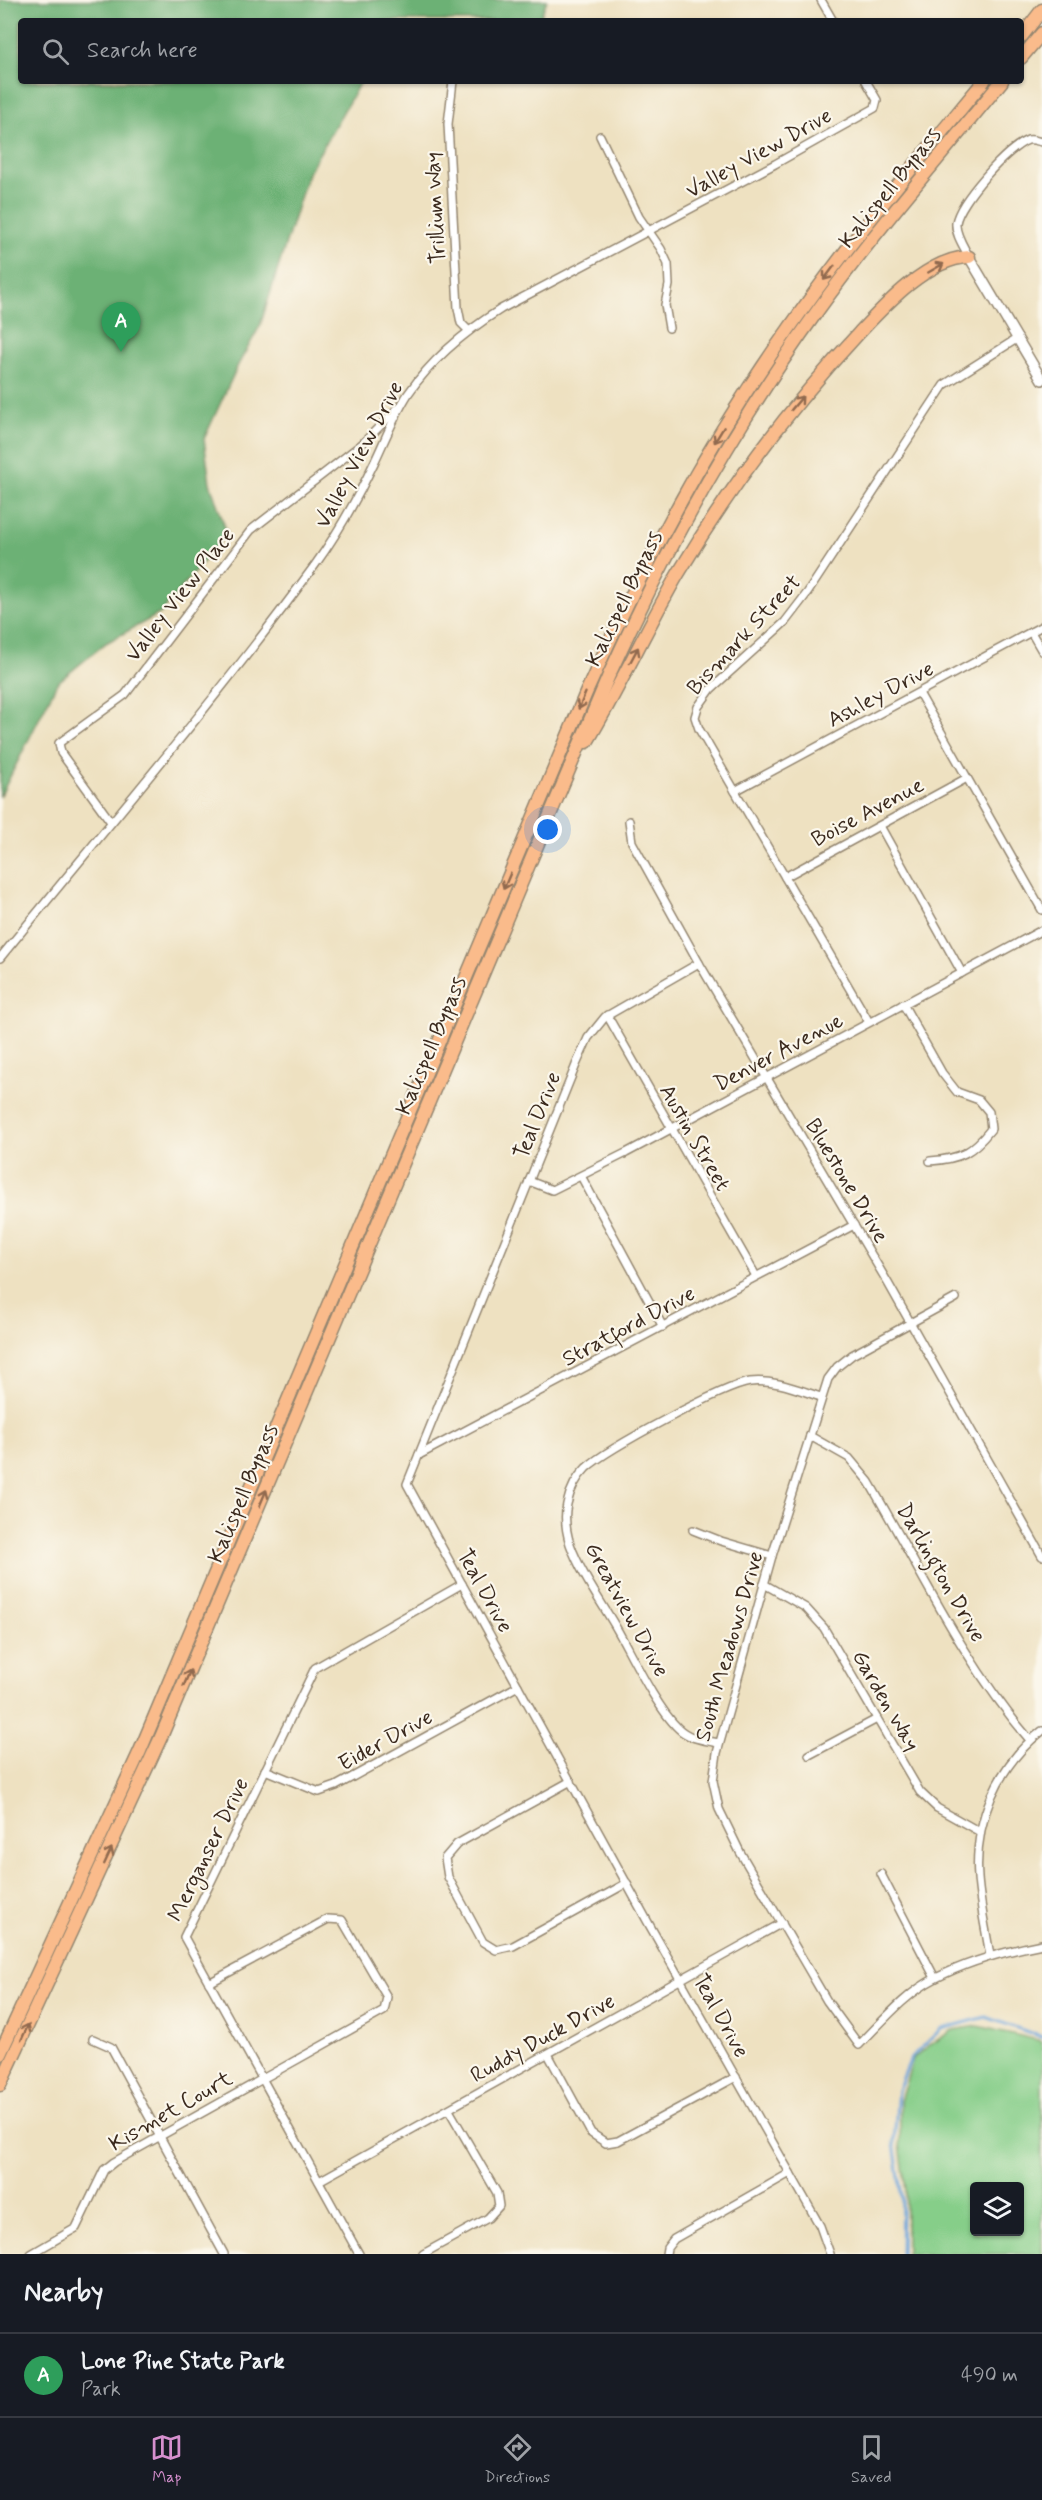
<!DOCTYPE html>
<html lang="en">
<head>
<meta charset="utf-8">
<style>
  body { margin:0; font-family:Mynerve,sans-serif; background:#20242c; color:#f1f3f6 }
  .controls { position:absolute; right:18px; bottom:18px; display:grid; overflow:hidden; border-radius:6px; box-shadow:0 2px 4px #0004 }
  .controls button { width:54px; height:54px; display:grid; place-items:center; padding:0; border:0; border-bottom:2px solid #363941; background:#171b24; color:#f1f3f6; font:30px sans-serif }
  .you { position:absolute; left:548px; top:830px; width:21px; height:21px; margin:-15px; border:4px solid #fff; border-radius:50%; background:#1a73e8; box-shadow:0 0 0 9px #1a73e833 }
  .badge { display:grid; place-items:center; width:39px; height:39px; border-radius:50%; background:#d690ce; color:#fff; font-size:20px; font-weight:700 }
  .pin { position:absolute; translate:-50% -50px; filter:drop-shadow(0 2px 3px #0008) }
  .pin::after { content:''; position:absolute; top:32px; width:21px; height:18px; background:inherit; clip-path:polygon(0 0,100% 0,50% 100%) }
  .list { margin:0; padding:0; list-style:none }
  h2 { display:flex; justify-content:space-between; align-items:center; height:78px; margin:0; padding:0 24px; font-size:26px }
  h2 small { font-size:20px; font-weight:400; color:#9ea1a6 }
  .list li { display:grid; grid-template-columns:39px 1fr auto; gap:18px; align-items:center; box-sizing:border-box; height:84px; padding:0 24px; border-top:2px solid #363941 }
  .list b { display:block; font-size:22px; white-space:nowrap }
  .list p { margin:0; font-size:20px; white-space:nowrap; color:#9ea1a6 }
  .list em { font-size:20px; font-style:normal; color:#9ea1a6 }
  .icon { flex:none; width:33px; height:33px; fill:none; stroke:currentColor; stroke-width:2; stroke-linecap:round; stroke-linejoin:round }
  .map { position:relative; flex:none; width:1042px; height:2254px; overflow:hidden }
  .search { position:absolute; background:#171b24; box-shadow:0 2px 4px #0004; left:18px; right:18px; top:18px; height:66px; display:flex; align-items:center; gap:15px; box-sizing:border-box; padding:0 21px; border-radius:6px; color:#9ea1a6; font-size:22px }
  .sheet { height:162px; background:#171b24 }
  nav { display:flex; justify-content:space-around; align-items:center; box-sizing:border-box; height:84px; border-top:2px solid #363941; background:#171b24; font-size:16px; color:#9ea1a6 }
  nav a { display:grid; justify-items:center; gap:3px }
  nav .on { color:#d690ce }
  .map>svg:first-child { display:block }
  .green { fill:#86ce89; stroke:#607c54; stroke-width:1.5; fill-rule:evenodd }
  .forest { fill:#6cb175; stroke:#546e4a; stroke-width:1.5 }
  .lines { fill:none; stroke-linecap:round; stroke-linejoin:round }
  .stream { stroke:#6ba4da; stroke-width:3 }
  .minor-casing { stroke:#948670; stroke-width:10 }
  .tertiary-casing { stroke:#948670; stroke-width:12 }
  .trunk-casing { stroke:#948670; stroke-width:15 }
  .minor { stroke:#fff; stroke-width:7 }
  .tertiary { stroke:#fff; stroke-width:9 }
  .trunk { stroke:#fabb8b; stroke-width:12 }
  .oneway { stroke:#916b4f }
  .labels { text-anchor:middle; stroke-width:4.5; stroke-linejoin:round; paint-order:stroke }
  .street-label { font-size:22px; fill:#3b2a1e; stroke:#fbf7ec }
</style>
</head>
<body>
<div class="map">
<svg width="1042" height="2254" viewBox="0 0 1042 2254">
  <rect width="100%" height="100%" fill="#fbf7ec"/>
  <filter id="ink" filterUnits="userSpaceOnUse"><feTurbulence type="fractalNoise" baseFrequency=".0167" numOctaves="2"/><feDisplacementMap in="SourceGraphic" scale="12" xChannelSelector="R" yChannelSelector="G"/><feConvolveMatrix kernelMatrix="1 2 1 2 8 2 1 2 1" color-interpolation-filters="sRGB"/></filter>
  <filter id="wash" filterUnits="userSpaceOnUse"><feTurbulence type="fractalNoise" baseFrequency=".008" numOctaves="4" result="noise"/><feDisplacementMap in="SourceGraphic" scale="24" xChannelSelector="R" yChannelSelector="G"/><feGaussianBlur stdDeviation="1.35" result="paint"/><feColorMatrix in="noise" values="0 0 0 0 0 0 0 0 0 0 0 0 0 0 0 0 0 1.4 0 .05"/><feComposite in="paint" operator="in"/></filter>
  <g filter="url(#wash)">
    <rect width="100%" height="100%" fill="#eee1c1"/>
    <path class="green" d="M978 2026 1042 2041V2254H906V2190L900 2144V2101L913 2059 930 2045 953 2030ZM1020 2186V2232H974V2186Z"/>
    <polygon class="forest" points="0,0 547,0 539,21 528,19 526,21 21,21 21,81 363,81 358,86 308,173 260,326 238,365 204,439 210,483 227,533 161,613 106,643 57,683 0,797"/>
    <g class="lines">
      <polyline class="stream" points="901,2254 902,2199 894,2143 898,2090 911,2058 941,2029 986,2017 1042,2037"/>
    </g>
  </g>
  <g filter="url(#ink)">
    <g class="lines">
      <defs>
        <g id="minor">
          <polyline points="821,0 833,21"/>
          <polyline points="453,81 448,124 458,308 461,323 469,331"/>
          <polyline points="600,136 639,217 661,249 668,264 669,285 665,305 669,328"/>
          <path d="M969 257C964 247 955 234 956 223 959 202 1008 147 1028 140 1033 139 1037 141 1042 142"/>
          <polyline points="1031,632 1042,651"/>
          <polyline points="919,693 1042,910"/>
          <polyline points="735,791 1042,626"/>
          <polyline points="629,821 632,842 699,963 888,1283 1042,1556"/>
          <polyline points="111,822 61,753 59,743 125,695 251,530 362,444 397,409"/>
          <polyline points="880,826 962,973"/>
          <polyline points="785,877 967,778"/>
          <path d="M0 958C106 828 216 700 315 565 338 533 357 499 374 463 385 440 394 416 408 394 432 359 466 331 501 309L775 164 875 108 877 100 866 81"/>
          <polyline points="699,963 605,1017 588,1038 576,1065 407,1484 650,1926 820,2226 830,2254"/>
          <path d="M903 1004 942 1073 957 1092 979 1100 989 1112 991 1129C972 1153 960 1159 930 1161"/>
          <polyline points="607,1015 756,1276"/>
          <polyline points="869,1022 699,729 695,717 698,707 711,689 785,622 808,592 944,385 1018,338"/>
          <polyline points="581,1176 663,1327"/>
          <polyline points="529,1181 552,1190 626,1153 1042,930"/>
          <path d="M956 1298 852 1355 837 1367 828 1379 772 1556 717 1753 713 1781 719 1809 740 1852 827 2001 859 2045C882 2022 906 1993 936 1978 969 1961 1006 1951 1042 1944"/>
          <path d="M810 1436 849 1458 869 1482C920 1569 964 1664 1030 1740"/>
          <polyline points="419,1455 854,1225"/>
          <polyline points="693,1530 721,1541 772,1556"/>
          <polyline points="764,1584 806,1608 824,1628 920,1792 937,1808 980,1832"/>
          <path d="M719 1743C704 1740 689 1739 678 1728 657 1708 633 1658 618 1631 602 1603 581 1574 570 1544 566 1531 564 1517 567 1504 570 1490 576 1478 586 1468 607 1449 723 1386 750 1382 774 1379 799 1390 821 1397"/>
          <polyline points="809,1755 877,1719"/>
          <polyline points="265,1770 319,1792 336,1786 518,1686"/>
          <polyline points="571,1781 457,1844 445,1858 448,1877 483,1942 496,1950 513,1946 627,1883"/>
          <polyline points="881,1874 935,1978"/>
          <path d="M990 1956C986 1930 980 1905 978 1878 974 1821 997 1766 1042 1731"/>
          <polyline points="93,2039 111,2047 224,2254"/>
          <polyline points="548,2054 591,2133 606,2143 618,2141 736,2077"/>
          <polyline points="319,2181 782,1923"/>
          <polyline points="31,2254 76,2228 104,2170 114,2162 384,2011 387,1997 342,1920 328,1919 209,1983"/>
          <polyline points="359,2254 184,1937 315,1668 462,1584"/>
          <polyline points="423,2254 488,2218 499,2206 497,2193 449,2110"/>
          <polyline points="666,2254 667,2248 674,2239 790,2173"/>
        </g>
        <polyline id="tertiary" points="969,257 1042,380"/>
        <g id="trunk">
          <polyline points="1021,37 1042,10"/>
          <polyline points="1021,58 1042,33"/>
          <path d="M587 742C620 687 646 629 678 574 730 487 790 407 859 333 885 305 928 258 969 257"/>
          <path d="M0 2054 140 1751 586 693C642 566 707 444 788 330 848 243 917 162 984 81"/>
          <path d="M0 2085 161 1737 609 675C667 547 735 425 818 310 875 231 940 157 1002 81"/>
        </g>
      </defs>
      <use href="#minor" class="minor-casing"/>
      <use href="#tertiary" class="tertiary-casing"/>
      <use href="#trunk" class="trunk-casing"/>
      <use href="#minor" class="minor"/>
      <use href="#tertiary" class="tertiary"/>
      <use href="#trunk" class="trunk"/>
    </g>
    <defs><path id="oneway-shaft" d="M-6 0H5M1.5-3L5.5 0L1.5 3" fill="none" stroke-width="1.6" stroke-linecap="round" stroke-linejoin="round" transform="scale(1.5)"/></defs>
    <g class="oneway">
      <use href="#oneway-shaft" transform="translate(936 268) rotate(-30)"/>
      <use href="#oneway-shaft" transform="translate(829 273) rotate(127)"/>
      <use href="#oneway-shaft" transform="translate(797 403) rotate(-50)"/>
      <use href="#oneway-shaft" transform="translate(719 435) rotate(121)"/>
      <use href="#oneway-shaft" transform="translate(634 655) rotate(-62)"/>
      <use href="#oneway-shaft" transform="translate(582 701) rotate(113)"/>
      <use href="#oneway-shaft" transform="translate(507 881) rotate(113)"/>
      <use href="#oneway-shaft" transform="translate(263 1498) rotate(-67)"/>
      <use href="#oneway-shaft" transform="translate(187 1678) rotate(-67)"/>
      <use href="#oneway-shaft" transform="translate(108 1856) rotate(-65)"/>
      <use href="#oneway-shaft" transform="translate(25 2032) rotate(-65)"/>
    </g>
  </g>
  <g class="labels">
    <g class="street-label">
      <text transform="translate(758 152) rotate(-29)" y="8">Valley View Drive</text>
      <text transform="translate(889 187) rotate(-51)" y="8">Kalispell Bypass</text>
      <text transform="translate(434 208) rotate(-93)" y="8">Trillium Way</text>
      <text transform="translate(358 454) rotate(-62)" y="8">Valley View Drive</text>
      <text transform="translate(179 594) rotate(-52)" y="8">Valley View Place</text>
      <text transform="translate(623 598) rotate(-64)" y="8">Kalispell Bypass</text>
      <text transform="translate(743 634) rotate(-47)" y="8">Bismark Street</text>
      <text transform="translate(880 693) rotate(-28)" y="8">Ashley Drive</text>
      <text transform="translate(867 811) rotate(-28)" y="8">Boise Avenue</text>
      <text transform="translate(430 1045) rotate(-67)" y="8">Kalispell Bypass</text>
      <text transform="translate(778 1051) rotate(-28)" y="8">Denver Avenue</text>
      <text transform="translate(536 1115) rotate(-68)" y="8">Teal Drive</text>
      <text transform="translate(696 1137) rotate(60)" y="8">Austin Street</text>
      <text transform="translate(848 1180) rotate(59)" y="8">Bluestone Drive</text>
      <text transform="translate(628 1325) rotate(-28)" y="8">Stratford Drive</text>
      <text transform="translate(242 1493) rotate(-67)" y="8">Kalispell Bypass</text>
      <text transform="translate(942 1572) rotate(60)" y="8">Darlington Drive</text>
      <text transform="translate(486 1590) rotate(61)" y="8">Teal Drive</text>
      <text transform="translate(628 1609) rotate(61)" y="8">Greatview Drive</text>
      <text transform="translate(728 1646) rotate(-74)" y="8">South Meadows Drive</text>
      <text transform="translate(887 1700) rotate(60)" y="8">Garden Way</text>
      <text transform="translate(385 1739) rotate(-29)" y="8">Eider Drive</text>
      <text transform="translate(207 1849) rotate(-64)" y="8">Merganser Drive</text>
      <text transform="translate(722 2015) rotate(61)" y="8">Teal Drive</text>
      <text transform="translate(542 2037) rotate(-29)" y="8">Ruddy Duck Drive</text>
      <text transform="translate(170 2110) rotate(-30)" y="8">Kismet Court</text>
    </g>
  </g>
</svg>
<div class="controls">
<button><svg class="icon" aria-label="layers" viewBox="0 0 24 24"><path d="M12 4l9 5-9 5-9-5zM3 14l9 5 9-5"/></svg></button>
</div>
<div class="you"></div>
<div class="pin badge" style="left:121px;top:352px;background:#2e9e5b">A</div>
<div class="search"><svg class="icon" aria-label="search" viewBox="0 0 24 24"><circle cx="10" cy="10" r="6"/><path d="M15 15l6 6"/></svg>Search here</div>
</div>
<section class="sheet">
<h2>Nearby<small></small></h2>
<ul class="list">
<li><span class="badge" style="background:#2e9e5b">A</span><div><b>Lone Pine State Park</b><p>Park</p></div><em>490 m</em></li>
</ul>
</section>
<nav>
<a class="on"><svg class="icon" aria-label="map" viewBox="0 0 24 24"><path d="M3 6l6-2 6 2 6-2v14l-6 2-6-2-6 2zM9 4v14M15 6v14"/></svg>Map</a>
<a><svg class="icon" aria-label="directions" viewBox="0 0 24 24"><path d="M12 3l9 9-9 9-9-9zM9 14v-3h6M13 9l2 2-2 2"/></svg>Directions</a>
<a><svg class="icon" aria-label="saved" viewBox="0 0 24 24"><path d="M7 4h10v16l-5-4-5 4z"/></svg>Saved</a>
</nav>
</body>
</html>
